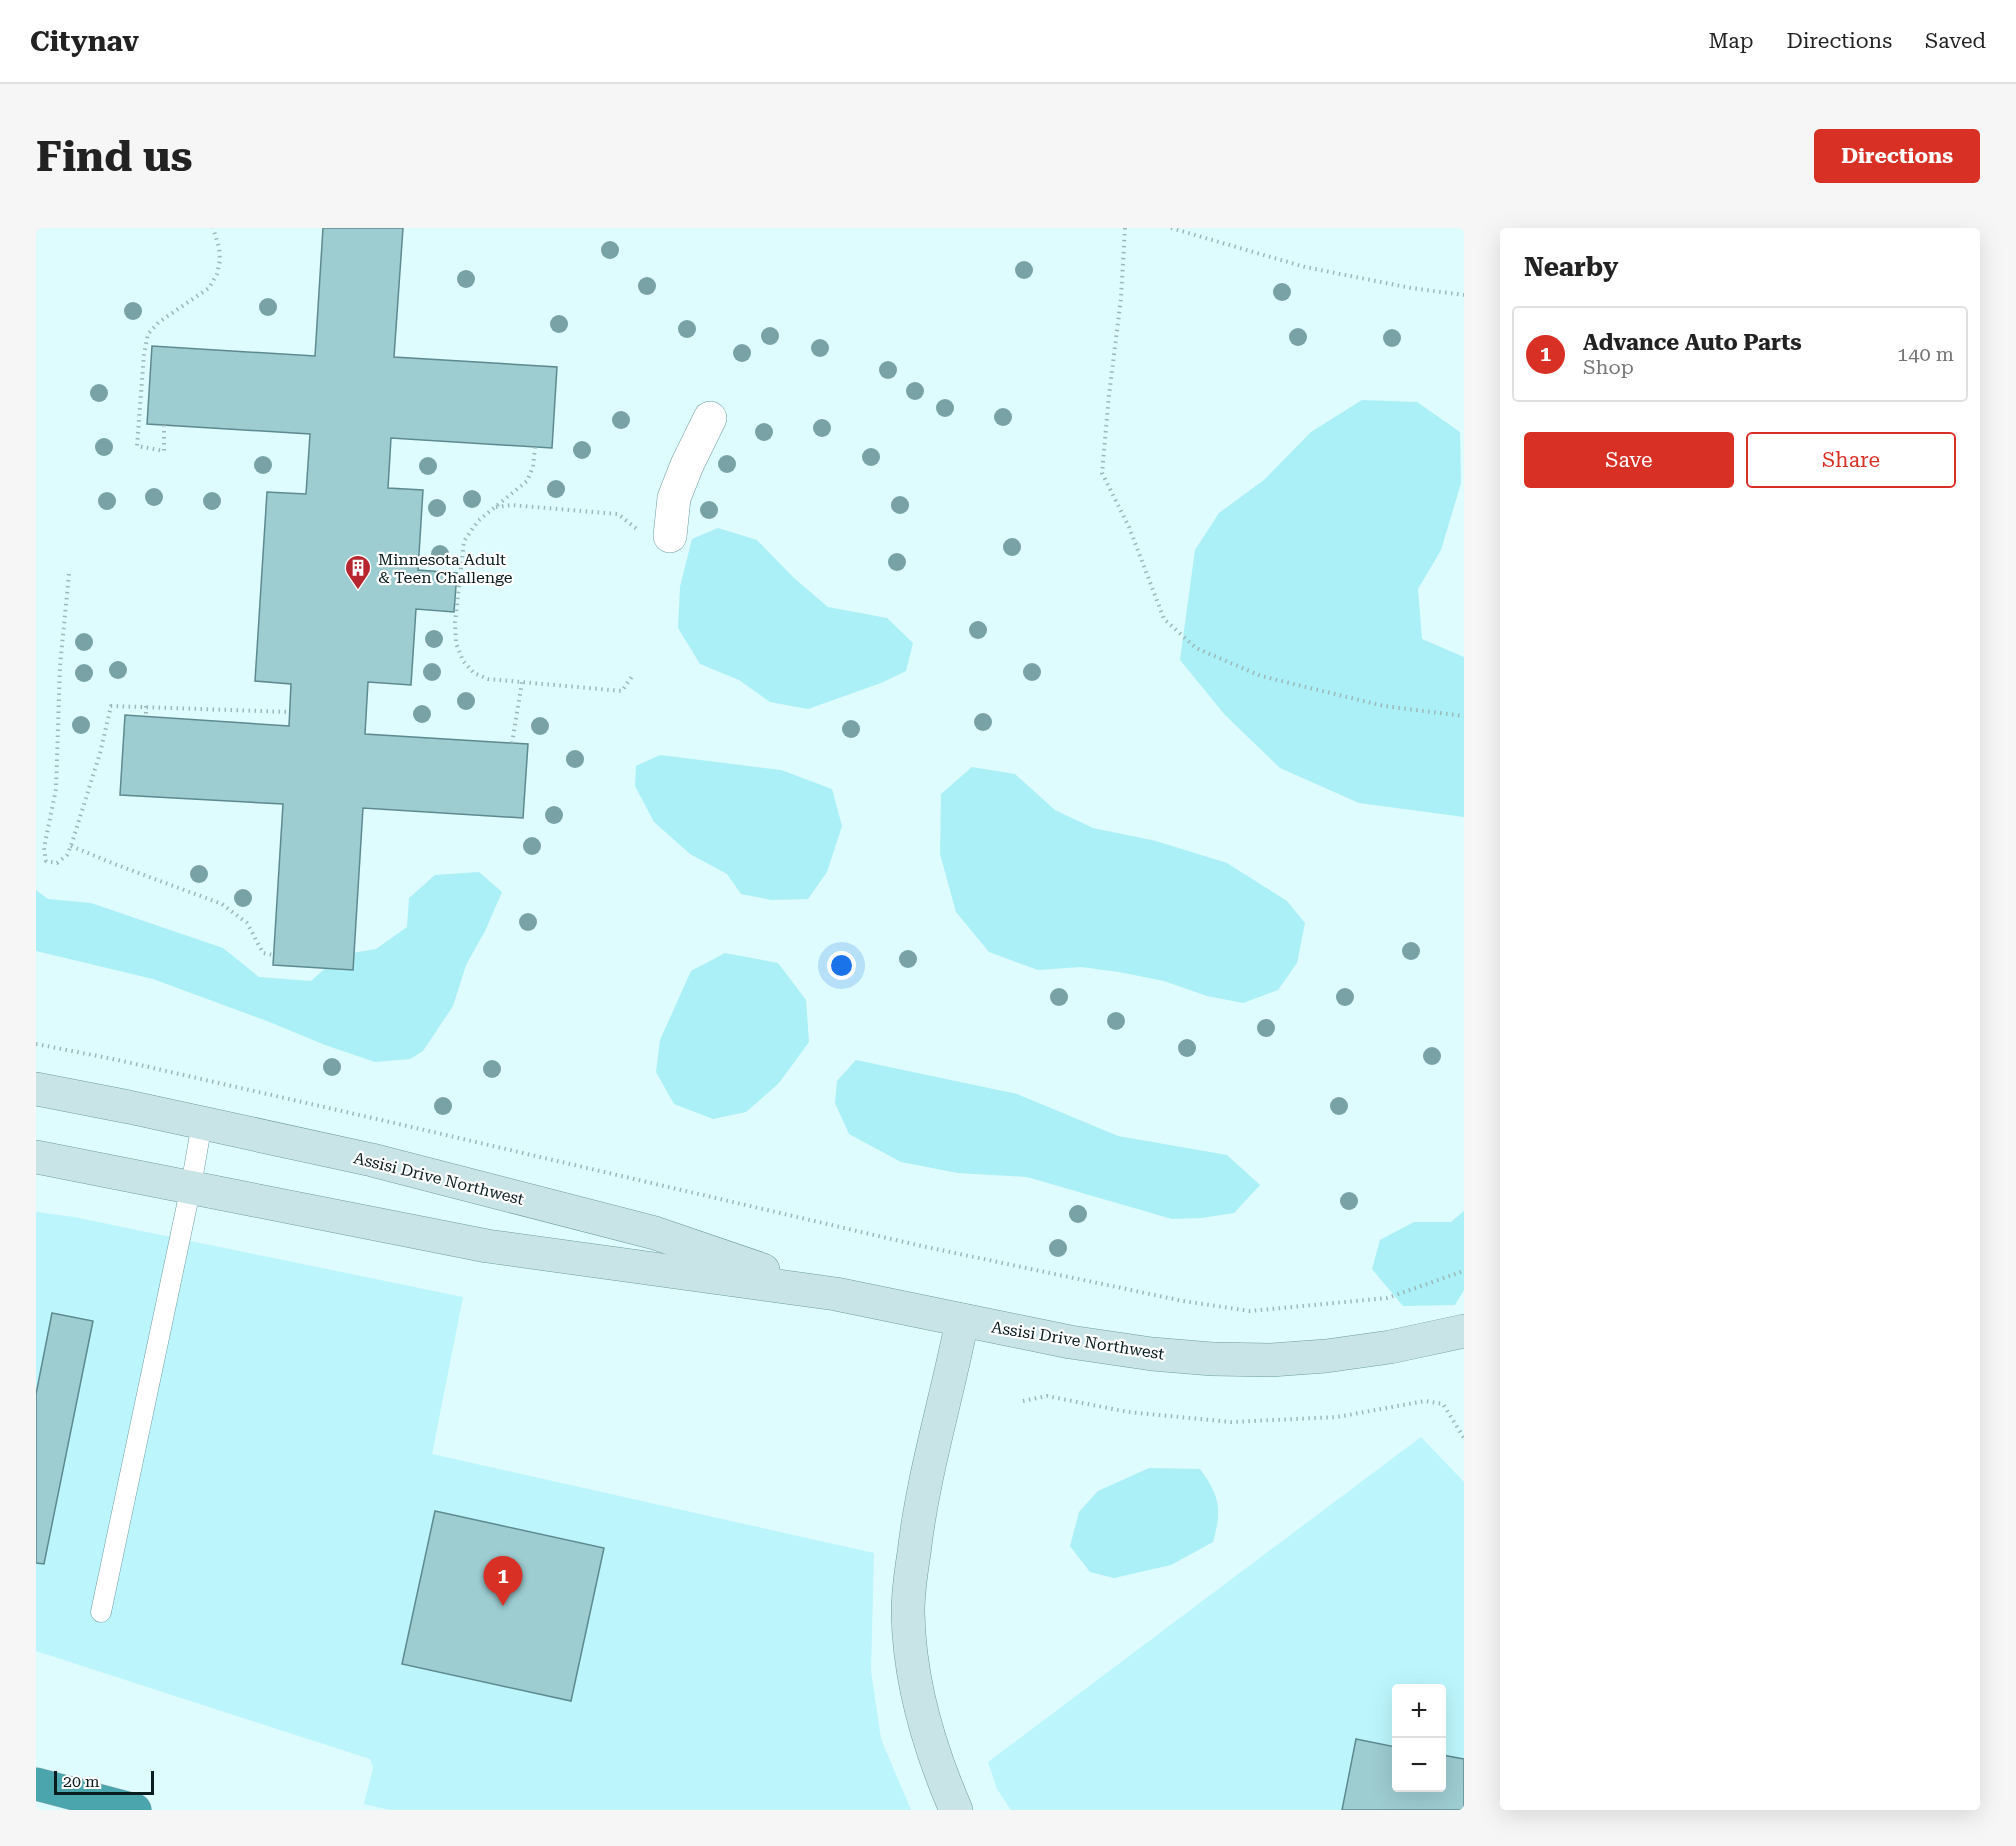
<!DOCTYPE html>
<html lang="en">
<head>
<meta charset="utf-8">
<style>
  body { margin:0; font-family:"Roboto Serif",serif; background:#f6f6f6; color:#222 }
  .controls { position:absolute; right:18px; bottom:18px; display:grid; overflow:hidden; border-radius:6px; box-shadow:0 6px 24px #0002 }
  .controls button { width:54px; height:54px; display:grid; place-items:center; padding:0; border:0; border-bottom:2px solid #e0e0e0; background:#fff; color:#222; font:30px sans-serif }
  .scale { position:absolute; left:18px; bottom:15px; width:100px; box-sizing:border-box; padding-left:6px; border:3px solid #091c1e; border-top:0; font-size:16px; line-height:21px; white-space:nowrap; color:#091c1e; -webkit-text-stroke:4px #fff; paint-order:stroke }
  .you { position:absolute; left:806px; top:738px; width:21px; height:21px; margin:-15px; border:4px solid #fff; border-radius:50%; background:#1a73e8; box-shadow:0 0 0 9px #1a73e833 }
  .badge { display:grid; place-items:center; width:39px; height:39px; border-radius:50%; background:#d93025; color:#fff; font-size:20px; font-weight:700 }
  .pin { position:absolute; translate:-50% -50px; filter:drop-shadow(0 2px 3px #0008) }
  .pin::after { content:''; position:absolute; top:32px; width:21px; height:18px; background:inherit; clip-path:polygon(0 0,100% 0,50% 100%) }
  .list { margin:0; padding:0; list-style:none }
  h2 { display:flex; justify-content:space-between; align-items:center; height:78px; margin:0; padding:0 24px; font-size:26px }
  h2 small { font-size:20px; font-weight:400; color:#767676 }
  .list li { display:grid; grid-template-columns:39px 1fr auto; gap:18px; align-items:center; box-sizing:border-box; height:96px; margin:0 12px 12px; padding:0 12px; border:2px solid #e0e0e0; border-radius:6px }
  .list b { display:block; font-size:22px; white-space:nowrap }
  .list p { margin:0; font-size:20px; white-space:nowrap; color:#767676 }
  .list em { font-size:20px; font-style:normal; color:#767676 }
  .actions { display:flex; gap:12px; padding:18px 24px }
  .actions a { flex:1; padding:14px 0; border:2px solid #d93025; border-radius:6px; text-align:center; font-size:21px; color:#d93025 }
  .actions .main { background:#d93025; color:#fff }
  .map { position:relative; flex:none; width:1428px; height:1582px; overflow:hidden; border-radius:6px }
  header { display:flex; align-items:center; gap:36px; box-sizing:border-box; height:84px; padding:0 30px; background:#fff; border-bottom:2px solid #e0e0e0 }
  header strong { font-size:28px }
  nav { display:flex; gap:33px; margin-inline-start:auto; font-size:21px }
  .intro { display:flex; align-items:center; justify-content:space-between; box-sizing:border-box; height:144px; padding:0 36px }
  h1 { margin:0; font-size:42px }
  .button { padding:15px 27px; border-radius:6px; background:#d93025; color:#fff; font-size:21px; font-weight:700 }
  main { display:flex; gap:36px; padding:0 36px }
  aside { flex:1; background:#fff; border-radius:6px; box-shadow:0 6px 24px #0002 }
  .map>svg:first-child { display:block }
  .built { fill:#bcf6fc; fill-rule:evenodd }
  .green { fill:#aaf0f6 }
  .building { fill:#9dccd1; stroke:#5d8a8f; stroke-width:1.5 }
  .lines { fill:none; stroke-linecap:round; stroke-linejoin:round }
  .lane-casing { stroke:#6e9ca0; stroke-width:21 }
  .street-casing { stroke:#6e9ca0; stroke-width:34 }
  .secondary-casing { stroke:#6e9ca0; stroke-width:34 }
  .highway-casing { stroke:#dddfe0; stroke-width:34 }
  .path { stroke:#9db7b9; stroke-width:4; stroke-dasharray:1.5 4.5; stroke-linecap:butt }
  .lane { stroke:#fff; stroke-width:20 }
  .street { stroke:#fff; stroke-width:33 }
  .secondary { stroke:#c9e4e6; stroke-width:33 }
  .highway { stroke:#4aa5ad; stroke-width:33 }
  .tree { fill:#78a2a6 }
  .labels { text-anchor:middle; stroke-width:4.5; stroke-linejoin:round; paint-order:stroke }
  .poi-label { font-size:16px; fill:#091c1e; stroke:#fff; text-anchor:start }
  .street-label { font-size:16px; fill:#091c1e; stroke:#fff }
</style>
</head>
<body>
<header>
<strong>Citynav</strong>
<nav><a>Map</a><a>Directions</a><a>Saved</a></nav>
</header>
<div class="intro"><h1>Find us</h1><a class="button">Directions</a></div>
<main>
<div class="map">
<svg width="1428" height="1582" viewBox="0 0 1428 1582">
  <rect width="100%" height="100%" fill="#defbfd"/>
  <g class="built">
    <polygon points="0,984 38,989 427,1069 396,1226 838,1325 835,1443 845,1511 875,1582 354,1582 328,1576 337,1540 334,1531 0,1423"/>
    <path d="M1385 1209 1428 1254V1582H975L961 1561 952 1534ZM1360 1460H1406V1560H1360Z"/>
  </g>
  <g class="green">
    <polygon points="1326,172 1381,174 1424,204 1425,255 1405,322 1382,361 1386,411 1428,429 1428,589 1323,575 1244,540 1189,487 1144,432 1159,322 1183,285 1228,252 1275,204"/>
    <polygon points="682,300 721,312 758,350 792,379 851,390 877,415 870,443 845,455 772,481 734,474 703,452 664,436 642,400 644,359 656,311"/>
    <polygon points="624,527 745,542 796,561 806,598 791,644 772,671 735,672 705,666 691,646 654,626 618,594 599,558 600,538"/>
    <polygon points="936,539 979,546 1019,582 1057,600 1120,613 1191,635 1251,673 1269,695 1261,735 1242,762 1207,775 1171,768 1128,753 1083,744 1045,739 1002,742 953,724 920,684 904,626 905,566"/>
    <polygon points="443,644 466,664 449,703 430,737 417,778 387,823 374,831 339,834 289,817 231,793 117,751 0,723 0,662 12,671 55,675 187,720 223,749 275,753 304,727 340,721 371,699 373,670 399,647"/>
    <polygon points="689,725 742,735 770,772 773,814 743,855 710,884 677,891 638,876 620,844 624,812 655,743"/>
    <polygon points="820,832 981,866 1082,908 1191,927 1224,957 1198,985 1166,990 1136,991 991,949 922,945 865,934 813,906 799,875 801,853"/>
    <polygon points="1428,983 1428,1062 1419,1077 1367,1078 1336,1041 1344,1012 1378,994 1415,994"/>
    <path d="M1113 1240 1164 1241C1184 1268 1186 1282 1177 1314L1135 1337 1078 1350 1054 1344 1034 1318 1043 1284 1062 1263Z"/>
  </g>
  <g class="building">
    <polygon points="287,0 367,0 358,129 521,139 516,220 355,210 352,260 387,262 382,342 421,345 418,384 380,381 375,457 332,454 329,506 492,516 487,590 327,580 317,742 237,737 247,576 84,567 89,487 253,498 255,456 219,453 231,264 270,266 274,206 111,196 116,118 279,128"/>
    <polygon points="16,1085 57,1093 8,1336 0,1335 0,1166"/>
    <polygon points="399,1283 568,1320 535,1473 366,1436"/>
    <polygon points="1320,1511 1360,1519 1360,1560 1406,1560 1406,1527 1428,1531 1428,1582 1306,1582"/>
  </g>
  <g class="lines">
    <defs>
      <polyline id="lane" points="65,1384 155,958 166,895"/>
      <polyline id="street" points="634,308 638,270 651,237 674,190"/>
      <g id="secondary">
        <polyline points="0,861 93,879 336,932 619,1005 727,1042"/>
        <polyline points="0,929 451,1018 800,1066 1034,1114 1116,1126 1176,1131 1235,1132 1290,1128 1354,1119 1428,1103"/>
        <path d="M920 1582C893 1520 873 1452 872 1384 872 1364 875 1344 878 1325 887 1246 911 1170 926 1093"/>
      </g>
      <polyline id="highway" points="0,1556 99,1582"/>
    </defs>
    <use href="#lane" class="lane-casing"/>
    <use href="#street" class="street-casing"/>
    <use href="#secondary" class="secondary-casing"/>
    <use href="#highway" class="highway-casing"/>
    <g class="path">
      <polyline points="1089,0 1085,70 1073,167 1066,245 1093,299 1128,391 1160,420 1225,448 1348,478 1428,488"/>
      <polyline points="1135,0 1269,39 1375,60 1428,67"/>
      <polyline points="128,197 128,223 101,218 108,126 112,106 123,94 173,60 181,46 184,32 183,19 177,0"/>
      <polyline points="499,219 497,239 491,253 442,293 428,313 419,394 420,415 427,433 438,445 452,451 586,463 597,447"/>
      <polyline points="460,279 475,277 582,286 602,302"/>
      <polyline points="33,346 24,438 20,561 8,620 10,633 21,635 31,627 35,618 64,525 75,478 254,484"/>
      <polyline points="110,478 110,489"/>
      <polyline points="476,515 486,454"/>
      <polyline points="35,618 81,637 186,676 211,695 227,725 237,727"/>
      <polyline points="0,816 82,832 367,897 881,1017 1147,1073 1214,1083 1351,1070 1428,1043"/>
      <polyline points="987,1173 1011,1168 1092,1184 1195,1194 1301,1189 1389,1173 1407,1176 1428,1210"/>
    </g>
    <use href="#lane" class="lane"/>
    <use href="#street" class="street"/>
    <use href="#secondary" class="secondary"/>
    <use href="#highway" class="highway"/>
  </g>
  <g class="tree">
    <circle cx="574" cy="22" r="9"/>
    <circle cx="988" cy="42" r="9"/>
    <circle cx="430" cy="51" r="9"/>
    <circle cx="611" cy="58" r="9"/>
    <circle cx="1246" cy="64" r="9"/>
    <circle cx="232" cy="79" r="9"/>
    <circle cx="97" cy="83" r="9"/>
    <circle cx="523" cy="96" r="9"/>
    <circle cx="651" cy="101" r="9"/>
    <circle cx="734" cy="108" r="9"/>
    <circle cx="1262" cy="109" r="9"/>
    <circle cx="1356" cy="110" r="9"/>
    <circle cx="784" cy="120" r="9"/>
    <circle cx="706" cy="125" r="9"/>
    <circle cx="852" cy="142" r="9"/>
    <circle cx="879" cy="163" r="9"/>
    <circle cx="63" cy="165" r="9"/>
    <circle cx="909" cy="180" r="9"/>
    <circle cx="967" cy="189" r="9"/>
    <circle cx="585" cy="192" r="9"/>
    <circle cx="786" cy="200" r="9"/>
    <circle cx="728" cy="204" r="9"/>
    <circle cx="68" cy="219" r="9"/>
    <circle cx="546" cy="222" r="9"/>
    <circle cx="835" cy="229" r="9"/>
    <circle cx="691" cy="236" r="9"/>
    <circle cx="227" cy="237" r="9"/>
    <circle cx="392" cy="238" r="9"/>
    <circle cx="520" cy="261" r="9"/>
    <circle cx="118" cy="269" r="9"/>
    <circle cx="436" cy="271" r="9"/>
    <circle cx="71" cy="273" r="9"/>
    <circle cx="176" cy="273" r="9"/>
    <circle cx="864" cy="277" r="9"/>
    <circle cx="401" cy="280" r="9"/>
    <circle cx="673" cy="282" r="9"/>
    <circle cx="976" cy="319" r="9"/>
    <circle cx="404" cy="326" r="9"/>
    <circle cx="861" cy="334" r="9"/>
    <circle cx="942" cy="402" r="9"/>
    <circle cx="398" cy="411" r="9"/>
    <circle cx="48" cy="414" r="9"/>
    <circle cx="82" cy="442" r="9"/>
    <circle cx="396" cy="444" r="9"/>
    <circle cx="996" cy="444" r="9"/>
    <circle cx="48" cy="445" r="9"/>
    <circle cx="430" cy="473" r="9"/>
    <circle cx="386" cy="486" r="9"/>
    <circle cx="947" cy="494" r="9"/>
    <circle cx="45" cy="497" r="9"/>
    <circle cx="504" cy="498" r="9"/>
    <circle cx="815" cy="501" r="9"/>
    <circle cx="539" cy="531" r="9"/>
    <circle cx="518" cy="587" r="9"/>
    <circle cx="496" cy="618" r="9"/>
    <circle cx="163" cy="646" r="9"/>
    <circle cx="207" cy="670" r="9"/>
    <circle cx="492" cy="694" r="9"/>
    <circle cx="1375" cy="723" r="9"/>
    <circle cx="872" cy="731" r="9"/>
    <circle cx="1023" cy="769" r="9"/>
    <circle cx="1309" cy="769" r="9"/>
    <circle cx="1080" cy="793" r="9"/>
    <circle cx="1230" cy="800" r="9"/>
    <circle cx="1151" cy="820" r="9"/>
    <circle cx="1396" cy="828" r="9"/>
    <circle cx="296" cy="839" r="9"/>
    <circle cx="456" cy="841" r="9"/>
    <circle cx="407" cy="878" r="9"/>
    <circle cx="1303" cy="878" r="9"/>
    <circle cx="1313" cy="973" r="9"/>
    <circle cx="1042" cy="986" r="9"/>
    <circle cx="1022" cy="1020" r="9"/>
  </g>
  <defs>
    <symbol id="building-pin" viewBox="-11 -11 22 30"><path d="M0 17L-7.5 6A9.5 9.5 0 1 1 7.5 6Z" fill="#b7262f" stroke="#fff"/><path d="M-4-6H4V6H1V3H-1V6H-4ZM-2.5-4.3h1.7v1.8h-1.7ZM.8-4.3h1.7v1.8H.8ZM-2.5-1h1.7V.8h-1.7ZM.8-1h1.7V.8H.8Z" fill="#fff"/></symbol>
  </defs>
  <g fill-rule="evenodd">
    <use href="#building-pin" x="307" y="325" width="30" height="40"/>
  </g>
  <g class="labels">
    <g class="poi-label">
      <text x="342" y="337">Minnesota Adult<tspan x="342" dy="18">&amp; Teen Challenge</tspan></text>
    </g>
    <g class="street-label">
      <text transform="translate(403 950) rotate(14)" y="6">Assisi Drive Northwest</text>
      <text transform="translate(1042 1112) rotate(9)" y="6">Assisi Drive Northwest</text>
    </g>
  </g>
</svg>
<div class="controls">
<button>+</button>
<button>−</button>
</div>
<div class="scale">20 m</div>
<div class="you"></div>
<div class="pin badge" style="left:467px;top:1378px">1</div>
</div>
<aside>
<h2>Nearby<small></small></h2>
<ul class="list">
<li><span class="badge">1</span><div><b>Advance Auto Parts</b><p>Shop</p></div><em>140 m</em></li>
</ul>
<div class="actions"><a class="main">Save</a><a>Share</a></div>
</aside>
</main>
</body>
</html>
